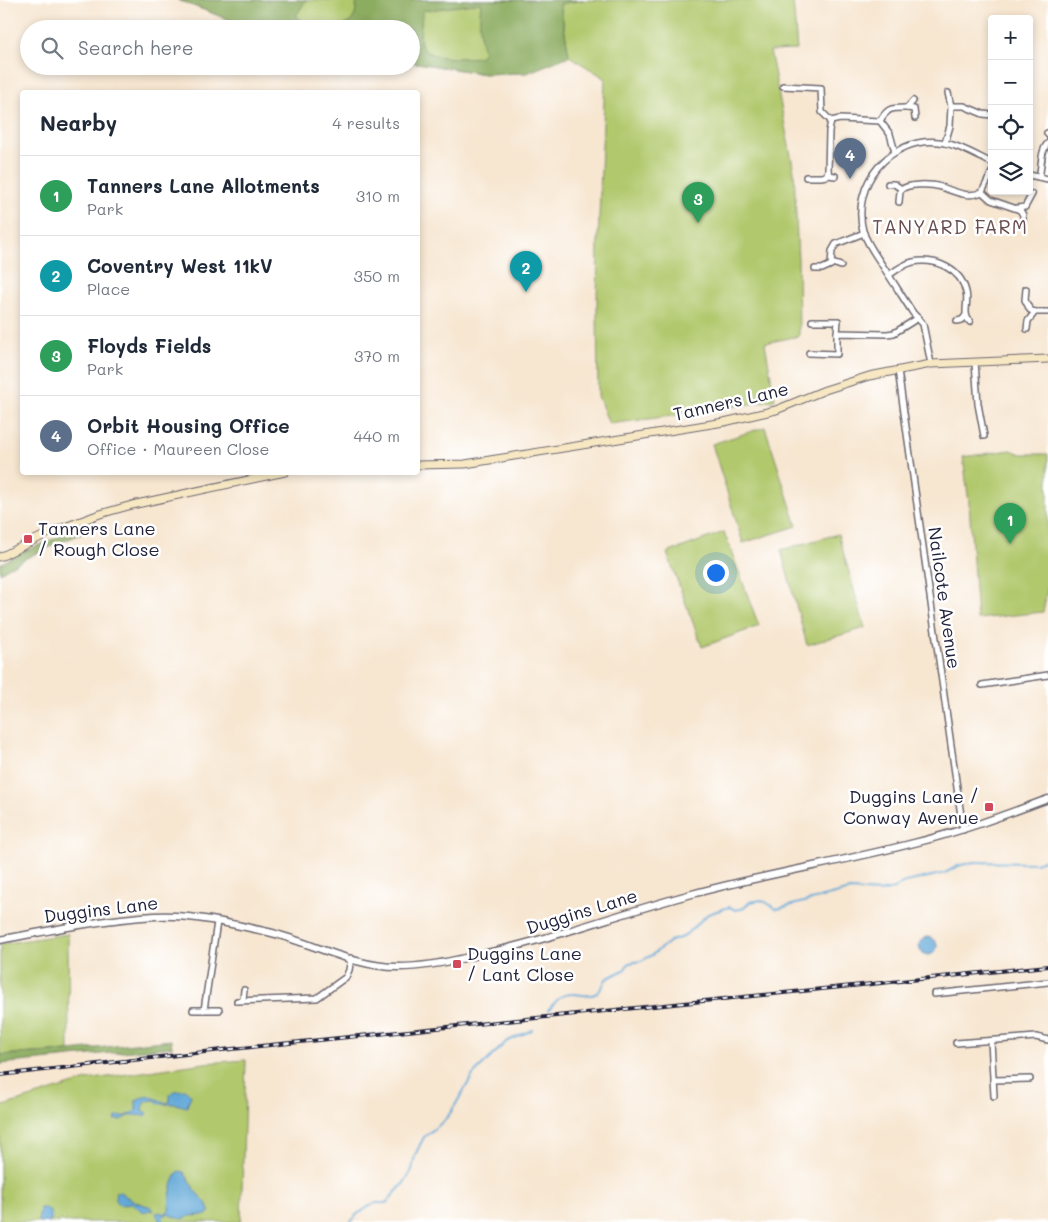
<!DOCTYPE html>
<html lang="en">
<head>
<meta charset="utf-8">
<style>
  body { margin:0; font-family:Mali,sans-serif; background:#f6f6f7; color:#1f2937 }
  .controls { position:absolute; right:15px; top:15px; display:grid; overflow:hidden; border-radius:5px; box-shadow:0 2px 8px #0003 }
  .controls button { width:45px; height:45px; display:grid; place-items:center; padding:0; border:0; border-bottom:1px solid #e0e1e3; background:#fff; color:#1f2937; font:25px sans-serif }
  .you { position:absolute; left:715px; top:572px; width:18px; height:18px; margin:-12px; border:4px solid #fff; border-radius:50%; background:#1a73e8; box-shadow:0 0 0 8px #1a73e833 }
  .badge { display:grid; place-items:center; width:32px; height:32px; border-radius:50%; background:#d1495b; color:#fff; font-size:16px; font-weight:700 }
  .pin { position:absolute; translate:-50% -41px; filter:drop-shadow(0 1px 2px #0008) }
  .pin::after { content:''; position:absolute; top:26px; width:18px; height:15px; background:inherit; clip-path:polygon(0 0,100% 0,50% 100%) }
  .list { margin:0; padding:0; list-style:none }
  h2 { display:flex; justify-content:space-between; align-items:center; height:65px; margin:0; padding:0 20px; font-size:21px }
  h2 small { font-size:16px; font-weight:400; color:#747a83 }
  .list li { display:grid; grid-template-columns:32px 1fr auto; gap:15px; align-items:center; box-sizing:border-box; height:80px; padding:0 20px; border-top:1px solid #e0e1e3 }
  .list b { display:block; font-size:19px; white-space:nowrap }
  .list p { margin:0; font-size:16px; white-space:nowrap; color:#747a83 }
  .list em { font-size:16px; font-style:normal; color:#747a83 }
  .icon { flex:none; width:28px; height:28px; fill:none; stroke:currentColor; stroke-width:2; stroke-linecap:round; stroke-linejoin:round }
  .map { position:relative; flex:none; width:1048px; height:1222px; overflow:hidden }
  .search { position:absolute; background:#fff; box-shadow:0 2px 8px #0003; left:20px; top:20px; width:400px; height:55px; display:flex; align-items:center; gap:12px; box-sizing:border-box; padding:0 18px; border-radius:28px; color:#747a83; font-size:19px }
  .panel { position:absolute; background:#fff; box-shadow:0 2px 8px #0003; left:20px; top:90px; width:400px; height:385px; border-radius:5px }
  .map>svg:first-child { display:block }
  .green { fill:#b1c86c; stroke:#6a7554 }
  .forest { fill:#8cac60; stroke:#57674e; fill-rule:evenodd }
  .water { fill:#62a8d8; stroke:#42658a }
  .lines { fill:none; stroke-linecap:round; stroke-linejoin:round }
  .stream { stroke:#62a8d8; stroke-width:2 }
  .minor-casing { stroke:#6d676f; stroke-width:8 }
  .tertiary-casing { stroke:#6d676f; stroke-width:9 }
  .secondary-casing { stroke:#6d676f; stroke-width:9 }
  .minor { stroke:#fff; stroke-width:5 }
  .tertiary { stroke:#fff; stroke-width:6 }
  .secondary { stroke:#f7e8c3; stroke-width:7 }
  .rail-casing { stroke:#22223b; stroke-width:4 }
  .rail { stroke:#fff; stroke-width:2; stroke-dasharray:5.5; stroke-linecap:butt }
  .poi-dot { fill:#d1495b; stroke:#fff; stroke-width:2 }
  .labels { text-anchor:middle; stroke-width:5; stroke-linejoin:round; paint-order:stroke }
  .street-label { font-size:18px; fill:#22223b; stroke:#fff }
  .poi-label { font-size:18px; fill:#22223b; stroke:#fff; text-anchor:start }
  .neighbourhood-label { font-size:19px; letter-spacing:1px; fill:#694e4f; stroke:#fff }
</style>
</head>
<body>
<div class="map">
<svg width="1048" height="1222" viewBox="0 0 1048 1222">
  <rect width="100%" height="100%" fill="#fff"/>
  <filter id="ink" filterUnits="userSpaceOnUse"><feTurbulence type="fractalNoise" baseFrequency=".02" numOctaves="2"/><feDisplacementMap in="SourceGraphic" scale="10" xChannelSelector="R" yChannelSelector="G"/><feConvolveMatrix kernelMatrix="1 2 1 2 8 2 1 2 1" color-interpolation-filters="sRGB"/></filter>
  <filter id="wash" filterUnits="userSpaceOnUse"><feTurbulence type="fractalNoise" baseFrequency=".0096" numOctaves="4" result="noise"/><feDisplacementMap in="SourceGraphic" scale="20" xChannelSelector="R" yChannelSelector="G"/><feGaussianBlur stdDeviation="1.12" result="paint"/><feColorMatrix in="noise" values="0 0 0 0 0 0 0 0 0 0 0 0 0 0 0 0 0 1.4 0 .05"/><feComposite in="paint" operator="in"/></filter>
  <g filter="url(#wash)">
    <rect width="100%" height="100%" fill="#f7e6d0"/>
    <g class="green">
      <polygon points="178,0 535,0 485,74 411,62 411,29 253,29"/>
      <polygon points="583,0 793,0 797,50 770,51 794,171 798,260 799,336 765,343 775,400 672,416 609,424 598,396 597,306 598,239 605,78 569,56 560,3"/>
      <polygon points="765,427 797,526 743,543 712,444"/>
      <polygon points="1011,450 1021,454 1048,454 1048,586 1043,612 977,619 969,503 963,457"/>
      <polygon points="724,532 759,626 702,647 667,553"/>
      <polygon points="838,534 865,628 807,645 781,550"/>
      <polygon points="68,934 69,1051 0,1055 0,944"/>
      <polygon points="246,1060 241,1222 0,1222 0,1107 87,1080 205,1063"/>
    </g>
    <g class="forest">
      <path d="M178 0H306L296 16 298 19C322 28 324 30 350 23L355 15 357 0H583L560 4 569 56 527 73 485 74 411 62V29H253ZM481 3C479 20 479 35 484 52L480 57C466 58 425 61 421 44 419 34 422 21 422 11Z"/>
      <path d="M82 527 86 532C56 544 27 556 0 573V564L18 554Z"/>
      <polygon points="171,1040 172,1047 0,1064 0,1055 69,1051"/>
    </g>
    <g class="water">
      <circle cx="928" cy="946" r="9"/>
      <path d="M186 1090 191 1095 187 1107 175 1104H160L155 1100 147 1101 142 1108 143 1111 147 1113 146 1116 132 1115 120 1120H115L116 1117 126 1116 136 1111V1100C151 1092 155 1100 168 1103L170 1100V1095L175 1091Z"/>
      <path d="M180 1171 184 1172 196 1192 207 1204 210 1211 207 1215 190 1216C181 1222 177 1217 168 1214L163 1216 164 1222H160L156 1213 161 1212 162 1214 169 1211C169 1201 171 1178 180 1171Z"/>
      <path d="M116 1192H120L133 1201 151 1207 154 1211 149 1210C141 1215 140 1207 132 1204L119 1205 115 1198Z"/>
      <path d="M40 1208C49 1207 54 1214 50 1222H38Z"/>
    </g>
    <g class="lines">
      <g class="stream">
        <path d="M548 1010C552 1006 557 999 562 996 580 988 595 1008 606 979L624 970 629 963 641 961 652 955 670 941 683 937 708 914 729 907 736 910 744 908 750 902 762 900 777 909 850 890 879 892 894 889 902 883 945 873 958 866 973 862 1036 863 1048 858"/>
        <polyline points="351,1222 356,1215 374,1203 386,1203 404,1183 412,1170 415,1155 424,1137 444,1121 451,1112 473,1075 506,1042 532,1030"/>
      </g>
    </g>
  </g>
  <g filter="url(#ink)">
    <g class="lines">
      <defs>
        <g id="minor">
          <polyline points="783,86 821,88 822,112 831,121 840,119 880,121 890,134 895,152"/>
          <polyline points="948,93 951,106"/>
          <polyline points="907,108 914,109 915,118"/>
          <polyline points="831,121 829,131 828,171 829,175 835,176"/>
          <path d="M880 121C888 107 892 108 907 108L913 101"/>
          <polyline points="1047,133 1048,135"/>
          <polyline points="945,143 950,126 951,106 964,106 983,114 992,115"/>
          <polyline points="1029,175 1048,179"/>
          <polyline points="806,177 821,177 826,176 828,171"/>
          <path d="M1039 177C1042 167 1040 151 1048 143"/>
          <polyline points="888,184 894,184 902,189"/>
          <polyline points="982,192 992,172"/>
          <path d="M899 202 900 191C906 183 931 184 941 187 954 191 968 199 982 192L991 200 1020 210 1023 215V221"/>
          <polyline points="1017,208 1025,207 1032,194"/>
          <polyline points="832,263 841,266"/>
          <polyline points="815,269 822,269 831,265 832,251 836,244 864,233"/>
          <path d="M889 275C896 270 904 264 913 262 936 258 961 269 966 292 969 302 962 315 970 322"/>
          <polyline points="1026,289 1025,300 1030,310 1035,312 1048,312"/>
          <polyline points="812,321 838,321 837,333"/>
          <polyline points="957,321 962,320 966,315"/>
          <polyline points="1027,329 1028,321 1035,312"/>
          <polyline points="809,353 837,354 837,333 887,334 894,333 918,318"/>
          <polyline points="975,362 978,404 984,436"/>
          <path d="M931 364 923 324 913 313C903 298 894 283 884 268 877 257 867 244 863 231 851 184 890 137 939 142 957 144 975 155 992 163"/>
          <polyline points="898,370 963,830"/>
          <polyline points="982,685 1048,675"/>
          <polyline points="934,994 1048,982"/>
          <polyline points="243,1000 244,990"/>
          <polyline points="237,1001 317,998 346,977 349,970 351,958"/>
          <polyline points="193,1010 219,1010"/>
          <polyline points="204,1010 217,922"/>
          <polyline points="991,1041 994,1096"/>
          <polyline points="956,1043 1036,1037 1048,1040"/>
          <polyline points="993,1080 1030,1079"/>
        </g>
        <path id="tertiary" d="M0 940C51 930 103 919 155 916 192 914 233 924 268 932 311 942 353 967 398 967 424 967 449 962 473 956 548 941 619 913 692 894 766 874 841 862 914 843 960 832 1004 815 1048 799"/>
        <g id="secondary">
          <polyline points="418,465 465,464 724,422 776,410 825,390 869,376 931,364 1048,359"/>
          <polyline points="0,557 51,532 100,514 132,505 285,472"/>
        </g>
      </defs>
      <use href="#minor" class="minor-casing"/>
      <use href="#tertiary" class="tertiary-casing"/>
      <use href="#secondary" class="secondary-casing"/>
      <use href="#minor" class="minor"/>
      <use href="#tertiary" class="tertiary"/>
      <use href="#secondary" class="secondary"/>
      <defs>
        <polyline id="rail" points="0,1075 222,1050 1048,966"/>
      </defs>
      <use href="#rail" class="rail-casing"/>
      <use href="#rail" class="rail"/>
    </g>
  </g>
  <g class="poi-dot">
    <rect x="23" y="534" width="10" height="10" rx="2.5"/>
    <rect x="984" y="802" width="10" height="10" rx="2.5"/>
    <rect x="452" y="959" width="10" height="10" rx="2.5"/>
  </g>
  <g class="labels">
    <g class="street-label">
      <text transform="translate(731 402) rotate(-13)" y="6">Tanners Lane</text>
      <text transform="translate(944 598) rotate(82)" y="6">Nailcote Avenue</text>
      <text transform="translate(101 910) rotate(-7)" y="6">Duggins Lane</text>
      <text transform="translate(582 912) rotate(-17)" y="6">Duggins Lane</text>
    </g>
    <g class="poi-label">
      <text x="38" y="535">Tanners Lane<tspan x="38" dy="21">/ Rough Close</tspan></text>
      <text x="979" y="803" text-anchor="end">Duggins Lane /<tspan x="979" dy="21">Conway Avenue</tspan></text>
      <text x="467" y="960">Duggins Lane<tspan x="467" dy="21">/ Lant Close</tspan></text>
    </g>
    <g class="neighbourhood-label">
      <text x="950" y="234">TANYARD FARM</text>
    </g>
  </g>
</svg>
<div class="controls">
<button>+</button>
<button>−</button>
<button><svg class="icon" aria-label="locate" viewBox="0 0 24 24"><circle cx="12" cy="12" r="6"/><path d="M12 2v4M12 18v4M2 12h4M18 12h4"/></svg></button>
<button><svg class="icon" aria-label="layers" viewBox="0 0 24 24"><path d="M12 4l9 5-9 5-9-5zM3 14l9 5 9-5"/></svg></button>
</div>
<div class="you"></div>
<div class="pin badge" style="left:1010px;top:544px;background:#2e9e5b">1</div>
<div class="pin badge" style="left:526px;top:292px;background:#0f9aa8">2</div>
<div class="pin badge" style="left:698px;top:223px;background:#2e9e5b">3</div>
<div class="pin badge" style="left:850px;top:179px;background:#5c6f8a">4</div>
<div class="search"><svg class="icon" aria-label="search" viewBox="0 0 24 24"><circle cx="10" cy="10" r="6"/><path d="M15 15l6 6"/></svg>Search here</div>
<section class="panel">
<h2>Nearby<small>4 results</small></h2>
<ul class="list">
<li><span class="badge" style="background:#2e9e5b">1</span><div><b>Tanners Lane Allotments</b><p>Park</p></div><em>310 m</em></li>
<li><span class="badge" style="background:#0f9aa8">2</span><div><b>Coventry West 11kV</b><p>Place</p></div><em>350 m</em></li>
<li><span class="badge" style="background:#2e9e5b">3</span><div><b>Floyds Fields</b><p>Park</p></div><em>370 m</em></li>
<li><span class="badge" style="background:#5c6f8a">4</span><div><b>Orbit Housing Office</b><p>Office · Maureen Close</p></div><em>440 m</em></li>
</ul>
</section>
</div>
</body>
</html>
